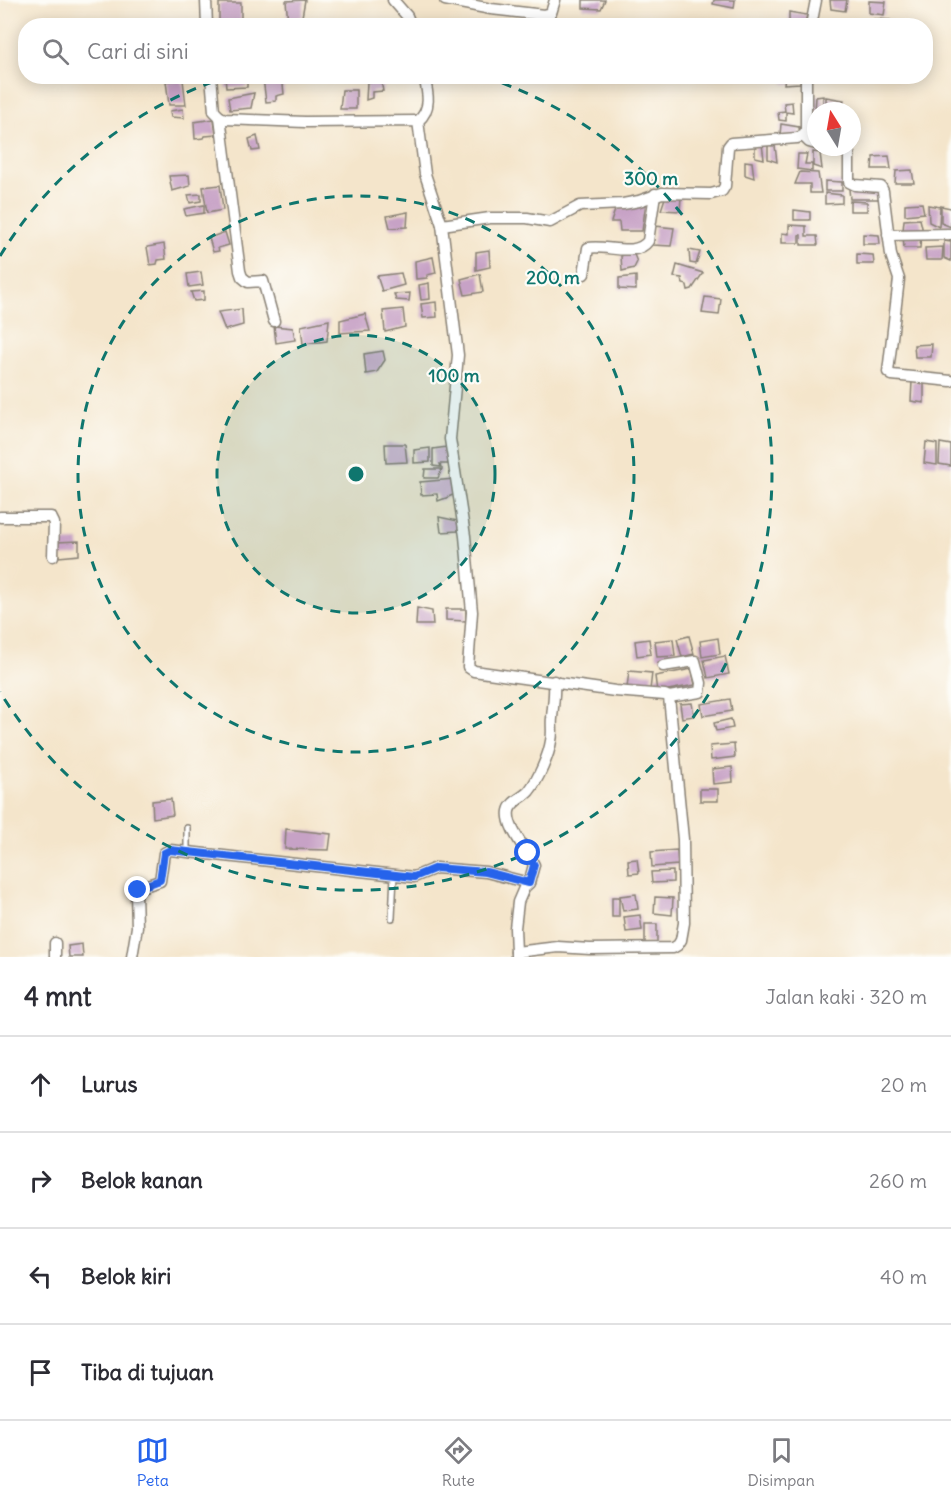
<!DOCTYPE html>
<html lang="id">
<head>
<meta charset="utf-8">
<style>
  body { margin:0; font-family:Delius,sans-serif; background:#f2f2f3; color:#2b2b33 }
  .compass { position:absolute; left:807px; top:102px; width:54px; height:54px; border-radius:50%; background:#fff; box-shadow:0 3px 15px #0003; rotate:349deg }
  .stop { position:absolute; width:18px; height:18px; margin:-14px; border:4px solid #2563eb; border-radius:50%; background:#fff }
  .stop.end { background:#2563eb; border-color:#fff; box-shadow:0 2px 6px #0008 }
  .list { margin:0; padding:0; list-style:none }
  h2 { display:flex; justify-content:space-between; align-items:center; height:78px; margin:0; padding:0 24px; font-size:26px }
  h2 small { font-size:20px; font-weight:400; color:#7c7c81 }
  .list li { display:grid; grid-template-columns:39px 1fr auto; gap:18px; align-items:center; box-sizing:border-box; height:96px; padding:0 24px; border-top:2px solid #e1e1e2 }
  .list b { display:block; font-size:22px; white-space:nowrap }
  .list em { font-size:20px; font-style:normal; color:#7c7c81 }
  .icon { flex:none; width:33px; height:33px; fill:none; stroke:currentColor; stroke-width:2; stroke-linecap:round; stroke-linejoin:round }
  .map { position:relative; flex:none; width:951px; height:957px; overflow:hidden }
  .search { position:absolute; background:#fff; box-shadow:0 3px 15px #0003; left:18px; right:18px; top:18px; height:66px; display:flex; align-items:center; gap:15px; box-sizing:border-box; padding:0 21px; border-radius:24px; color:#7c7c81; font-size:22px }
  .sheet { height:462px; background:#fff }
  nav { display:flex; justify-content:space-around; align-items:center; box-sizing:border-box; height:84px; border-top:2px solid #e1e1e2; background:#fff; font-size:16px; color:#7c7c81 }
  nav a { display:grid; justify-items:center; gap:3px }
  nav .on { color:#2563eb }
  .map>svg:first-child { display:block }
  .building { fill:#c7a2c6 }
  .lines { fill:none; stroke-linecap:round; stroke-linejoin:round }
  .lane-casing { stroke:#888074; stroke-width:8 }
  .street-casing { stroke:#888074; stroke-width:13 }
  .lane { stroke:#fff; stroke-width:5 }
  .street { stroke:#fff; stroke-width:10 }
  .route { stroke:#2563eb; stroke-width:8 }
  .ring { fill:none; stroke:#0f766e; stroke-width:3; stroke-dasharray:10 8 }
  .centre { fill:#0f766e; stroke:#fdfcf7; stroke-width:3 }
  .ring-label { font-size:18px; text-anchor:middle; font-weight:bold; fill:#0f766e; stroke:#fdfcf7; stroke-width:4.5; stroke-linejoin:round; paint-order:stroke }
</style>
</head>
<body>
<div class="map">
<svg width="951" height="957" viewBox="0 0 951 957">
  <rect width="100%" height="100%" fill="#fdfcf7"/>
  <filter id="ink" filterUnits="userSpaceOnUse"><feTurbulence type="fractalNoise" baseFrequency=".0167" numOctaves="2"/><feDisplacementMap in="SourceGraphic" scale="12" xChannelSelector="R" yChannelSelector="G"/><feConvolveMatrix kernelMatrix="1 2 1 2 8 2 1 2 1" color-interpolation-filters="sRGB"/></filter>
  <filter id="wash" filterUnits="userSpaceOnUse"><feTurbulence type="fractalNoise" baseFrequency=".008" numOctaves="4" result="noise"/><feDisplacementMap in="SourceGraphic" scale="24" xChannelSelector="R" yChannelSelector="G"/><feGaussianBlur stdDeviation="1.35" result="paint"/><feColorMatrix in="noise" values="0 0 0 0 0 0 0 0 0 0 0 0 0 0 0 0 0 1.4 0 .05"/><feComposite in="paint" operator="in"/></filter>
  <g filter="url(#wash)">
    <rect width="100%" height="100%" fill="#f4e5cb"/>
    <g id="blocks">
      <g class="building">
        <polygon points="305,0 302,17 288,22 286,1"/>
        <polygon points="583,0 605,0 601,9 583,8"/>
        <polygon points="714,0 735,0 734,8 713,4"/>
        <polygon points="830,0 847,0 845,11 831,9"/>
        <polygon points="869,1 886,2 884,15 869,13"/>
        <polygon points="219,3 241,3 241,25 232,26 231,21 219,22"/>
        <polygon points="789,12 807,15 805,23 789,24"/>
        <polygon points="874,19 890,20 890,26 874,26"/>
        <polygon points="225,76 247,76 247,87 226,88"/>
        <polygon points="268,76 282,76 284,94 276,96 276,101 266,102 263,78"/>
        <polygon points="785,76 802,76 800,83 784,84"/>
        <polygon points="183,80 186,105 169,105 166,81"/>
        <polygon points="381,81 383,91 372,92 372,98 366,100 367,82"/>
        <polygon points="342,90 356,90 356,109 340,109"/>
        <polygon points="254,93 251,108 230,110 228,98"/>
        <polygon points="823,96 823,111 815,111 816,97"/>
        <polygon points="826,97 844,100 842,107 826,108"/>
        <polygon points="792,102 793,113 786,112 786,121 779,120 778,112 785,111 784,103"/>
        <polygon points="183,109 184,118 171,117 170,111"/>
        <polygon points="214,119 216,135 205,136 204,138 195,139 194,122"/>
        <polygon points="781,124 799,127 800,136 780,135"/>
        <polygon points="257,136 260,150 252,151 249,139"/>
        <polygon points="755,142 762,144 764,159 755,157"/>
        <polygon points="768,145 775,146 777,162 768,159"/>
        <polygon points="813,152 820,153 822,169 813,166"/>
        <polygon points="798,154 807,154 805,164 812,164 812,171 797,169"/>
        <polygon points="889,156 891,169 872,169 873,157"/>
        <polygon points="745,161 752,162 754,178 745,175"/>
        <polygon points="912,170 914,183 895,183 896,171"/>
        <polygon points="800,172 818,173 821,193 810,193 810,184 795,184"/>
        <polygon points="189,175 190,186 172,191 169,176"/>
        <polygon points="825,181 842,182 842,191 825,191"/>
        <polygon points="220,185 223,210 207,213 203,187"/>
        <polygon points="849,189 883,191 884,199 850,199"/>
        <polygon points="825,193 842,195 842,203 825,204"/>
        <polygon points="201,194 201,201 190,203 188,195"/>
        <polygon points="681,197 680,211 661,210 665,198"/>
        <polygon points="850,201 867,202 867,211 850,211"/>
        <polygon points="646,202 642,231 620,231 619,222 611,222 615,210"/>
        <polygon points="922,203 924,213 905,215 905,204"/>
        <polygon points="204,205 204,213 186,216 184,209"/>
        <polygon points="928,205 940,207 939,227 929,222"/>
        <polygon points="941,206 951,208 951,227 941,223"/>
        <polygon points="794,210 810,212 810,220 794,220"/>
        <polygon points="408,212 407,227 390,228 387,216"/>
        <polygon points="920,219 923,232 903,231 904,220"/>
        <polygon points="789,225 806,226 806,236 817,236 818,245 801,245 801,235 799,235 799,243 782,243 782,233 789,234"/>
        <polygon points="655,226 674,228 671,246 653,245"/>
        <polygon points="225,232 229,245 218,248 219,251 213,252 209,238"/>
        <polygon points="863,234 879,235 880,244 863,244"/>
        <polygon points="921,235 920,248 904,248 903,236"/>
        <polygon points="944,241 951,242 951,261 944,258"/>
        <polygon points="164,244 166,259 158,260 157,264 150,265 147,247"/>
        <polygon points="943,247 942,260 926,260 925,248"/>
        <polygon points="489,250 490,267 476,270 476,252"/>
        <polygon points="689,250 700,252 696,264 690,263"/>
        <polygon points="633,252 637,262 634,268 622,271 621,256"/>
        <polygon points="857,254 873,255 874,264 857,264"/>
        <polygon points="433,257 436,273 427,275 427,278 416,279 415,261"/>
        <polygon points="677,265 703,273 692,289 688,290 687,285 683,284 682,278 674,277"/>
        <polygon points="201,272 203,285 189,287 187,274"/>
        <polygon points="401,273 404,285 382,291 377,276"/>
        <polygon points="480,274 483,292 465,295 461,279"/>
        <polygon points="636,276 636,290 619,289 619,278"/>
        <polygon points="429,283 430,299 421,300 419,285"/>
        <polygon points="204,291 204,300 194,301 191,292"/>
        <polygon points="410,293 409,301 396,300 394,294"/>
        <polygon points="705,297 721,299 719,315 702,313"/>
        <polygon points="436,302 437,317 423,318 421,304"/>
        <polygon points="242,309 243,325 225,330 218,312"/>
        <polygon points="403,309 405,327 385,332 383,311"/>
        <polygon points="365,314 370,331 340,333 340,320"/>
        <polygon points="329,320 327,341 303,344 301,326"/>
        <polygon points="274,326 293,328 295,340 276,343"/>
        <polygon points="932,344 931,357 915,357 914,345"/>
        <polygon points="383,351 385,360 377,372 366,374 364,354"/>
        <polygon points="912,381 924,383 924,403 911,401"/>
        <polygon points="926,442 937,444 937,465 924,463"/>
        <polygon points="940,443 951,445 951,466 939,464"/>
        <polygon points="385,444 405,444 407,462 386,463"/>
        <polygon points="447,447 448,464 440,464 441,467 433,466 433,449"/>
        <polygon points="430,448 430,462 414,463 414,450"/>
        <polygon points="425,469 442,469 438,478 424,478"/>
        <polygon points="454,479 455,494 446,498 438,501 437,494 421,495 420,482"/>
        <polygon points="439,517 458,521 458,531 441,532"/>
        <polygon points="79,541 79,555 59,557 57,542"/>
        <polygon points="417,608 432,611 433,625 416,625"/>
        <polygon points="446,609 466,609 466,621 446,620"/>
        <polygon points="689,636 694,654 682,657 677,639"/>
        <polygon points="718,638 720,654 702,657 700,641"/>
        <polygon points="649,639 651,654 637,656 635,641"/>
        <polygon points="673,639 675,656 657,657 655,641"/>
        <polygon points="725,656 729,674 708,678 704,660"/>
        <polygon points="692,669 695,685 657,692 655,676"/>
        <polygon points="629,671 652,673 650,690 627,688"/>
        <polygon points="730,699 732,711 703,716 701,704"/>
        <polygon points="692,703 694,716 682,718 680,704"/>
        <polygon points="731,719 733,728 716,731 714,723"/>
        <polygon points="734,744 735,757 711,760 710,746"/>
        <polygon points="732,767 733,782 713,784 712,769"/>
        <rect x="700" y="789" width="18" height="12"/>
        <polygon points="171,799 173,815 153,818 152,801"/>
        <polygon points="286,829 331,834 329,850 285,849"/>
        <polygon points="677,850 678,865 652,867 651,852"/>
        <polygon points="637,859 639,873 629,874 628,860"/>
        <polygon points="673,871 673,882 652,883 651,872"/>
        <polygon points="636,894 638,909 623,911 620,896"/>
        <rect x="612" y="897" width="7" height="20"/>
        <polygon points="655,897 673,898 672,915 654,913"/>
        <polygon points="640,915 642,930 626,932 624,917"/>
        <rect x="645" y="924" width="12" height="19"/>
        <polygon points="82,944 83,957 69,957 68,946"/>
      </g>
    </g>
  </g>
  <g filter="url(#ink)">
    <use href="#blocks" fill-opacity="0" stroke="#888074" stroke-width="1.5"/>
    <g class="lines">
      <defs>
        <g id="lane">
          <polyline points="187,851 187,828"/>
          <polyline points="392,918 394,875"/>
        </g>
        <g id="street">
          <polyline points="206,0 207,26"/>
          <polyline points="393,0 407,16 411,26"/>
          <polyline points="445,0 491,9 544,15 551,13 555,0"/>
          <polyline points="811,26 816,0"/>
          <polyline points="211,76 214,111 220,117 225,119 305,122 418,121 425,174 442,225 458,355 450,439 465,536 472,612 468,667 474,671 615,691 665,695 669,697 683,839 684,923 681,940 678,945 673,948 590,949 558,947 516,952 516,957"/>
          <polyline points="220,117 240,271 242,277 248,282 263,281 274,321"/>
          <path d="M418 121C432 109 428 93 424 76"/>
          <polyline points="803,136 809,142 816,144"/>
          <polyline points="846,147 849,152 849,182 855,185 881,187 883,191 891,255 899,279 888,372 892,375 951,381"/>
          <polyline points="442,225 490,218 527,218 550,222 580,206 623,204 639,201 662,193 711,194 722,191 725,186 728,147 731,143 797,138 803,136 806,130 806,76"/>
          <polyline points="888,235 951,234"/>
          <path d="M584 274 588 248C605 244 636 258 648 241L655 194"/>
          <polyline points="0,517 51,517 54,523 53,556"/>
          <polyline points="663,666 695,661 701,683 700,692 669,697"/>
          <polyline points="55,943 55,957"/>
          <path d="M516 952 515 928 518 902 524 888 529 883 534 865C527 850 506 827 509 811 511 801 523 798 529 791 538 780 549 755 551 741 553 733 551 725 552 718 553 705 555 694 554 681"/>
          <polyline points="132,957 137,927 136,893 141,887 160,881 164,853 170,850 414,877 436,868 486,872 529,883"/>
        </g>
      </defs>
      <use href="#lane" class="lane-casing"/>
      <use href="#street" class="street-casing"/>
      <use href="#lane" class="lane"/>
      <use href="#street" class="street"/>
    </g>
  </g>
  <g class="lines" filter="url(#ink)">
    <polyline class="route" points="138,890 141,887 160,880 164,853 170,850 414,877 436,868 486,872 529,883 534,865 528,853"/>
  </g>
  <circle cx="356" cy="474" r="139" fill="#0f766e" fill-opacity=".12"/>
  <g class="ring">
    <circle cx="356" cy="474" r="139"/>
    <circle cx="356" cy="474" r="278"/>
    <path d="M0 256A417 417 0 0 1 227 77M485 77A417 417 0 1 1 0 692"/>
  </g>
  <circle cx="356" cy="474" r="9" class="centre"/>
  <g class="ring-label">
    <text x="651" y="185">300 m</text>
    <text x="553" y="284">200 m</text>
    <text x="454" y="382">100 m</text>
  </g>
</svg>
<svg class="compass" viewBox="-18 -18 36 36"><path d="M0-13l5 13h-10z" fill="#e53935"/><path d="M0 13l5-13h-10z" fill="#7c7c81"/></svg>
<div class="stop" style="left:528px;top:853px"></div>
<div class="stop end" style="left:138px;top:890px"></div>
<div class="search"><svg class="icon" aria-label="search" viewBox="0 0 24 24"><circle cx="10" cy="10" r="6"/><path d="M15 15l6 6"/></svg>Cari di sini</div>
</div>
<section class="sheet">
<h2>4 mnt<small>Jalan kaki · 320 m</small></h2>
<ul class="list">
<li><svg class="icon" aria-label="ahead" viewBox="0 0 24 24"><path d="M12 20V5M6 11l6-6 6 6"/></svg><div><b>Lurus</b></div><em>20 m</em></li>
<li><svg class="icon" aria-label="right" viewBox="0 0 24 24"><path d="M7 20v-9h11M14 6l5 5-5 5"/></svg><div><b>Belok kanan</b></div><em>260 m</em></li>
<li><svg class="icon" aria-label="left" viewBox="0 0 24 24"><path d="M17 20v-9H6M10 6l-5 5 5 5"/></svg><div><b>Belok kiri</b></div><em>40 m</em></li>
<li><svg class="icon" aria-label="arrive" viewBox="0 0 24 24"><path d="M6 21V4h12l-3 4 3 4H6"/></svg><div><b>Tiba di tujuan</b></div></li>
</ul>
</section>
<nav>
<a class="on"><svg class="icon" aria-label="map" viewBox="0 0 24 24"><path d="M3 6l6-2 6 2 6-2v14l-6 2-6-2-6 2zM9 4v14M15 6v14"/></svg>Peta</a>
<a><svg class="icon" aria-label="directions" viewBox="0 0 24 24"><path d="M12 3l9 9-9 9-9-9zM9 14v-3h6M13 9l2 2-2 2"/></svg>Rute</a>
<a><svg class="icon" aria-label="saved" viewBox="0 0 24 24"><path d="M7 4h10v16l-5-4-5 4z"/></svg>Disimpan</a>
</nav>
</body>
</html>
